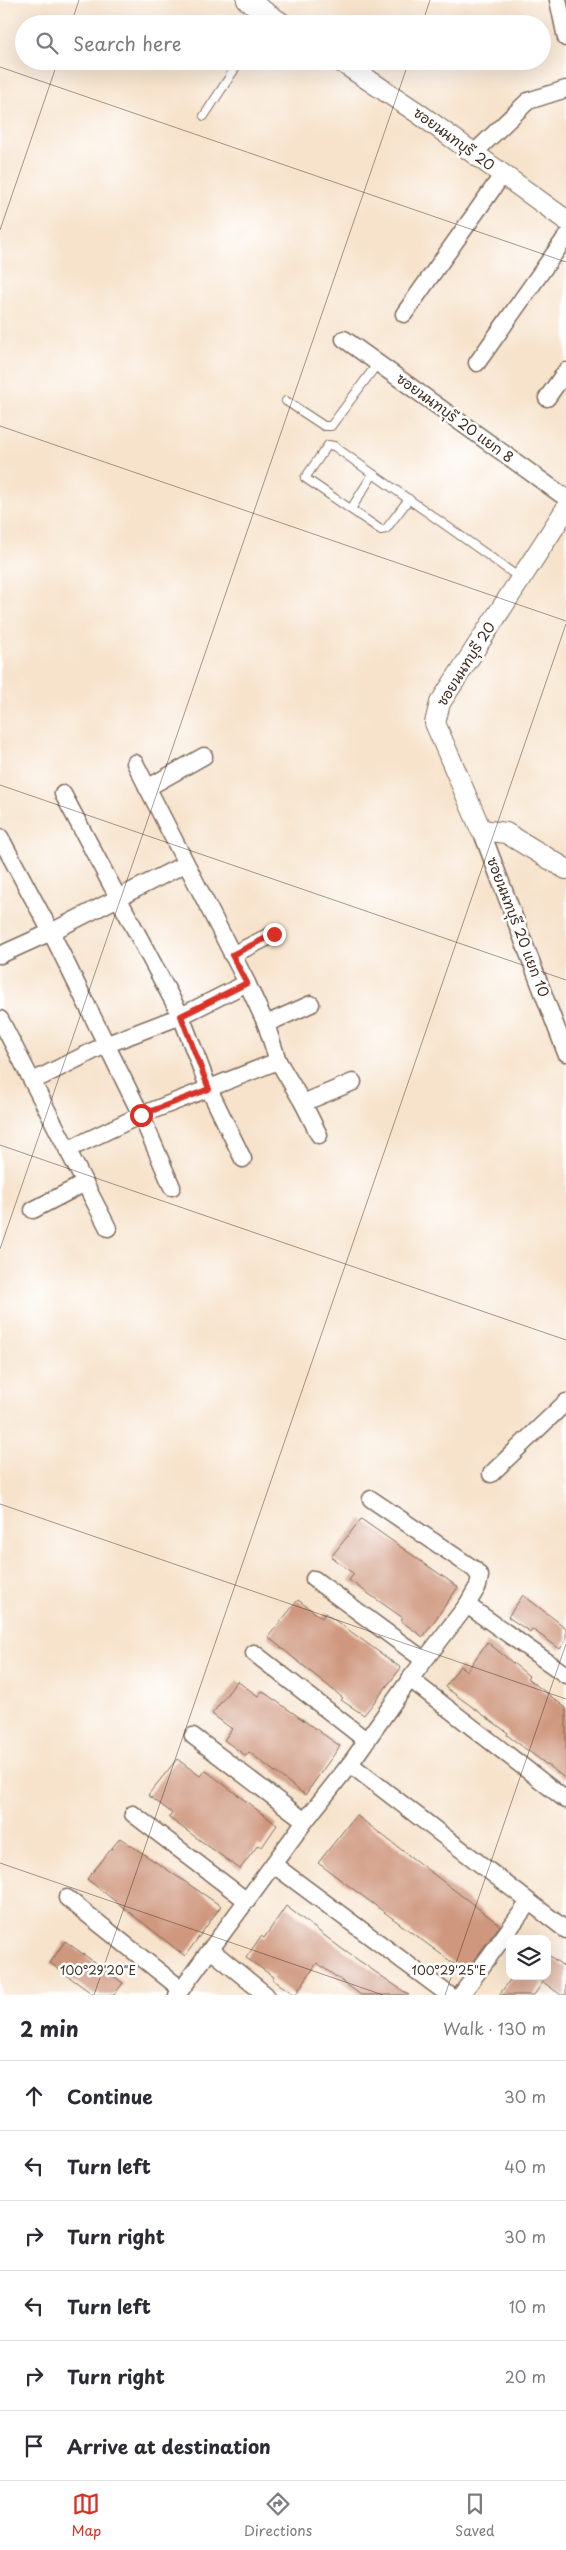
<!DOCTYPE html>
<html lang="en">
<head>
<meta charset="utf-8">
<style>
  body { margin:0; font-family:"Playpen Sans","Playpen Sans Thai",sans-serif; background:#f7f7f7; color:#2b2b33 }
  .controls { position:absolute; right:15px; bottom:15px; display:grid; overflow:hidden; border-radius:10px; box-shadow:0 5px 20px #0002 }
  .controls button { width:45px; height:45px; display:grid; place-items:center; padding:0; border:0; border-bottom:1px solid #e1e1e2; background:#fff; color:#2b2b33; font:25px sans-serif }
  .stop { position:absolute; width:15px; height:15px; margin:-11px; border:4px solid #d93025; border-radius:50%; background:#fff }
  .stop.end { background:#d93025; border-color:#fff; box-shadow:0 1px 5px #0008 }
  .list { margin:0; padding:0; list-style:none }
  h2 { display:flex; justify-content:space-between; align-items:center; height:65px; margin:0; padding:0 20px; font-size:21px }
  h2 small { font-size:16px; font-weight:400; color:#7c7c81 }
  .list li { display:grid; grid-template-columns:32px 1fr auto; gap:15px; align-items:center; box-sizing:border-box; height:70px; padding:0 20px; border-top:1px solid #e1e1e2 }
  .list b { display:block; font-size:19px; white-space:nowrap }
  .list em { font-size:16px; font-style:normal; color:#7c7c81 }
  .icon { flex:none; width:28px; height:28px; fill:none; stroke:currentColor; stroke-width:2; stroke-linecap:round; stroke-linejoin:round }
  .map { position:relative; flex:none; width:566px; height:1995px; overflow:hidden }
  .search { position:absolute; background:#fff; box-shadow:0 5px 20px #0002; left:15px; right:15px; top:15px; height:55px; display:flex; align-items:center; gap:12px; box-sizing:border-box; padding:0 18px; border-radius:28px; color:#7c7c81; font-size:19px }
  .sheet { height:485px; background:#fff }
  nav { display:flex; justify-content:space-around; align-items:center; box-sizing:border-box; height:70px; border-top:1px solid #e1e1e2; background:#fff; font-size:14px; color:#7c7c81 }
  nav a { display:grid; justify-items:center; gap:2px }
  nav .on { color:#d93025 }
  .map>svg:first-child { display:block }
  .building { fill:#cf977e }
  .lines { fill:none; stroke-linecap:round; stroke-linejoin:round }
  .service-casing { stroke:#7d6b5b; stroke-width:10 }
  .minor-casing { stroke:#7d6b5b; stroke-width:19 }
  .tertiary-casing { stroke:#7d6b5b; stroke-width:22 }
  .service { stroke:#fff; stroke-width:8 }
  .minor { stroke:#fff; stroke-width:16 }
  .tertiary { stroke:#fff; stroke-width:20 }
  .route { stroke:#d93025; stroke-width:6 }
  .ticks { fill:none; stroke:#3b2a1e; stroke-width:1; stroke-opacity:0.45 }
  .labels { text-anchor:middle; stroke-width:5; stroke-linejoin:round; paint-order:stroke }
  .street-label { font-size:14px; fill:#3b2a1e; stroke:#fff }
  .ticks-label { font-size:12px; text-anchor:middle; fill:#3b2a1e; stroke:#fff; stroke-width:5; stroke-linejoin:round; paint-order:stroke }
</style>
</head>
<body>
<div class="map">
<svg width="566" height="1995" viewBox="0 0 566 1995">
  <rect width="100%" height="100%" fill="#fff"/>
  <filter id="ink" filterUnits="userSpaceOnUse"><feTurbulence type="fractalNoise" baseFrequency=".02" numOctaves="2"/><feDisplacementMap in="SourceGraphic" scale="10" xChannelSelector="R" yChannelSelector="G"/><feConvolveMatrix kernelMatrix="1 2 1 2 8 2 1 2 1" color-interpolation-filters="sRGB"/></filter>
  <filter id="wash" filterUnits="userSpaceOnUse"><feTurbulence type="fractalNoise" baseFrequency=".0096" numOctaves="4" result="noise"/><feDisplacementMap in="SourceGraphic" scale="20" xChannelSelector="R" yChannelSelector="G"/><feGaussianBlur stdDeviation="1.12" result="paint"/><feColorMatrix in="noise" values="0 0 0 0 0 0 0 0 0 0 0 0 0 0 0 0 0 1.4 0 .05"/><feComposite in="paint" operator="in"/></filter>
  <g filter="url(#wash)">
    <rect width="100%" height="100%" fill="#f7e3cc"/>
    <g id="blocks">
      <g class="building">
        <polygon points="361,1519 458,1587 423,1637 401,1621 403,1618 349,1580 354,1574 331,1557"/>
        <polygon points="523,1595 566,1628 566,1640 560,1649 532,1629 530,1632 508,1617"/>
        <polygon points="298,1600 322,1618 325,1613 401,1668 364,1715 341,1700 343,1698 268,1637"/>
        <polygon points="487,1642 529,1676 527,1678 566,1708 566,1779 507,1735 508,1733 445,1687 460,1666 467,1671"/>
        <polygon points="237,1681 258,1696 262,1691 340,1746 305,1795 249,1752 246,1756 224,1740 232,1729 212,1714"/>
        <polygon points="177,1759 200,1776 205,1770 277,1825 262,1847 258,1845 240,1869 169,1818 172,1813 148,1795"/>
        <polygon points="356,1815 500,1925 465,1972 318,1863"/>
        <polygon points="120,1838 221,1906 185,1956 87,1879"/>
        <polygon points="286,1906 342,1949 409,1995 361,1995 317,1963 295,1995 272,1979 274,1977 246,1958 261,1936 264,1938"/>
        <polygon points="65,1941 123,1983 114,1995 94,1995 50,1963"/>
        <polygon points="547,1954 566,1968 566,1995 561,1995 543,1982 534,1995 499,1995 513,1976 547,1976"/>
      </g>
    </g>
  </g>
  <g filter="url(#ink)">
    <use href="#blocks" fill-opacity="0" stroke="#7d6b5b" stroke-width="1"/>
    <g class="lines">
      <defs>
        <g id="service">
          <polyline points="204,116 240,61"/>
          <polyline points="286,401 324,426 331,426 378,363"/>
          <path d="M409 499 386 529 381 530 305 478 328 445 334 446C396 491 459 534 521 579"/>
          <polyline points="351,509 373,474"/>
        </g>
        <g id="minor">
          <polyline points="558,0 566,38"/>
          <polyline points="474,153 528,101 566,89"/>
          <polyline points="404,314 503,174"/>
          <polyline points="344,339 566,498"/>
          <polyline points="477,363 566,237"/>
          <polyline points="547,398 566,371"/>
          <polyline points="135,763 247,983 266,1024 278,1061 303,1103 319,1135"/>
          <polyline points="147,788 204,756"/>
          <polyline points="63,794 181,1016 209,1089 243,1159"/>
          <polyline points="481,830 566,1053"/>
          <polyline points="0,837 51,932 141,1115 172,1187"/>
          <polyline points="0,955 51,932 185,864"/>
          <polyline points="232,955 274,934"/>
          <polyline points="0,1019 108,1228"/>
          <polyline points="266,1024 311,1004"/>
          <polyline points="33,1081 105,1045 181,1016 247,983"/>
          <polyline points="303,1103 353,1082"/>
          <polyline points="69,1149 141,1115 278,1061"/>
          <polyline points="33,1210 85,1183"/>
          <polyline points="491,1474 566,1402"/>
          <polyline points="314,1579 424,1660"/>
          <polyline points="467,1605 566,1675"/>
          <polyline points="254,1653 367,1741"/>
          <polyline points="410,1679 566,1800"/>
          <polyline points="193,1736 305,1821"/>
          <polyline points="350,1764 566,1930"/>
          <polyline points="133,1814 247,1901"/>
          <polyline points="274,1865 449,1995"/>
          <polyline points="67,1898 181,1989"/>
          <polyline points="211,1950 266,1995"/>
          <polyline points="177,1995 305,1821 350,1764 410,1679 467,1605 478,1586 480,1576 474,1569 371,1499"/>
          <polyline points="461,1995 529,1902"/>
        </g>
        <g id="tertiary">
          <polyline points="247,0 283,24"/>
          <polyline points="340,61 418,113 566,220"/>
          <polyline points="566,509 440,703 435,723 481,830 506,833 566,869"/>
        </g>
      </defs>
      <use href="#service" class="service-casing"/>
      <use href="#minor" class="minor-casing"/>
      <use href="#tertiary" class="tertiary-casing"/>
      <use href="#service" class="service"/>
      <use href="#minor" class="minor"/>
      <use href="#tertiary" class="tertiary"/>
    </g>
  </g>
  <g class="lines" filter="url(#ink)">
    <polyline class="route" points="141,1115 209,1089 181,1016 247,983 232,955 274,934"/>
  </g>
  <path class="ticks" d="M71 24 79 0M422 24 430 0M0 67 566 262M0 230 58 61M0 426 566 621M0 785 566 980M0 1145 566 1340M0 1249 409 61M0 1504 566 1699M0 1863 383 1995M94 1995 566 624M445 1995 566 1644"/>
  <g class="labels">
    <g class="street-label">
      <text transform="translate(454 139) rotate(36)" y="5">ซอยนนทบุรี 20</text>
      <text transform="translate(455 418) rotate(36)" y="5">ซอยนนทบุรี 20 แยก 8</text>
      <text transform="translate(466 664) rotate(-58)" y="5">ซอยนนทบุรี 20</text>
      <text transform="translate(518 927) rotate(69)" y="5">ซอยนนทบุรี 20 แยก 10</text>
    </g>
  </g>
  <g class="ticks-label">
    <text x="98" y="1975">100°29'20"E</text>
    <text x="449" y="1975">100°29'25"E</text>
  </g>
</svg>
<div class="controls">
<button><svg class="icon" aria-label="layers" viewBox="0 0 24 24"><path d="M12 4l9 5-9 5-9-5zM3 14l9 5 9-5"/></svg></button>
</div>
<div class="stop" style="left:141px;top:1115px"></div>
<div class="stop end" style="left:274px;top:934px"></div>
<div class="search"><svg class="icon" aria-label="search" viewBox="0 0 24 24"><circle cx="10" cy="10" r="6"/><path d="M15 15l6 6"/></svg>Search here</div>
</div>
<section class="sheet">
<h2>2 min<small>Walk · 130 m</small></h2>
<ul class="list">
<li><svg class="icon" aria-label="ahead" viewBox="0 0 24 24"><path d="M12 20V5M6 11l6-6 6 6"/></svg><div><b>Continue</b></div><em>30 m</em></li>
<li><svg class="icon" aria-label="left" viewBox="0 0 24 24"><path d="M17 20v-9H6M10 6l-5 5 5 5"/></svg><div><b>Turn left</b></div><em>40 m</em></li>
<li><svg class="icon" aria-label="right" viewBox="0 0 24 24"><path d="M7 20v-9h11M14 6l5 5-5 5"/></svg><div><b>Turn right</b></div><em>30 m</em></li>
<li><svg class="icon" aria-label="left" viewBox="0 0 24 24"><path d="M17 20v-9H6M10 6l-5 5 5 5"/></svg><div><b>Turn left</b></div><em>10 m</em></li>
<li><svg class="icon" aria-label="right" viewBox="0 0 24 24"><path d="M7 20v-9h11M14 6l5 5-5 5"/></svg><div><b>Turn right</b></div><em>20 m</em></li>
<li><svg class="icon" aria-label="arrive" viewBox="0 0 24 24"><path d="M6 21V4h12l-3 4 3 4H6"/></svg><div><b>Arrive at destination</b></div></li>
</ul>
</section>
<nav>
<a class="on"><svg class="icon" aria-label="map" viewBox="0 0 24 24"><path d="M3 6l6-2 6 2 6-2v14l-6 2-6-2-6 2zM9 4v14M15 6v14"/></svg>Map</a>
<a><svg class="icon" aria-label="directions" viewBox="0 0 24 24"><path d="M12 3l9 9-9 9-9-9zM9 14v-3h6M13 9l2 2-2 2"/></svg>Directions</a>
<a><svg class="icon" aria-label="saved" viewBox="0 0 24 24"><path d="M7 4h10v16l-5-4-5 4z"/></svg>Saved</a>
</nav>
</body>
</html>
